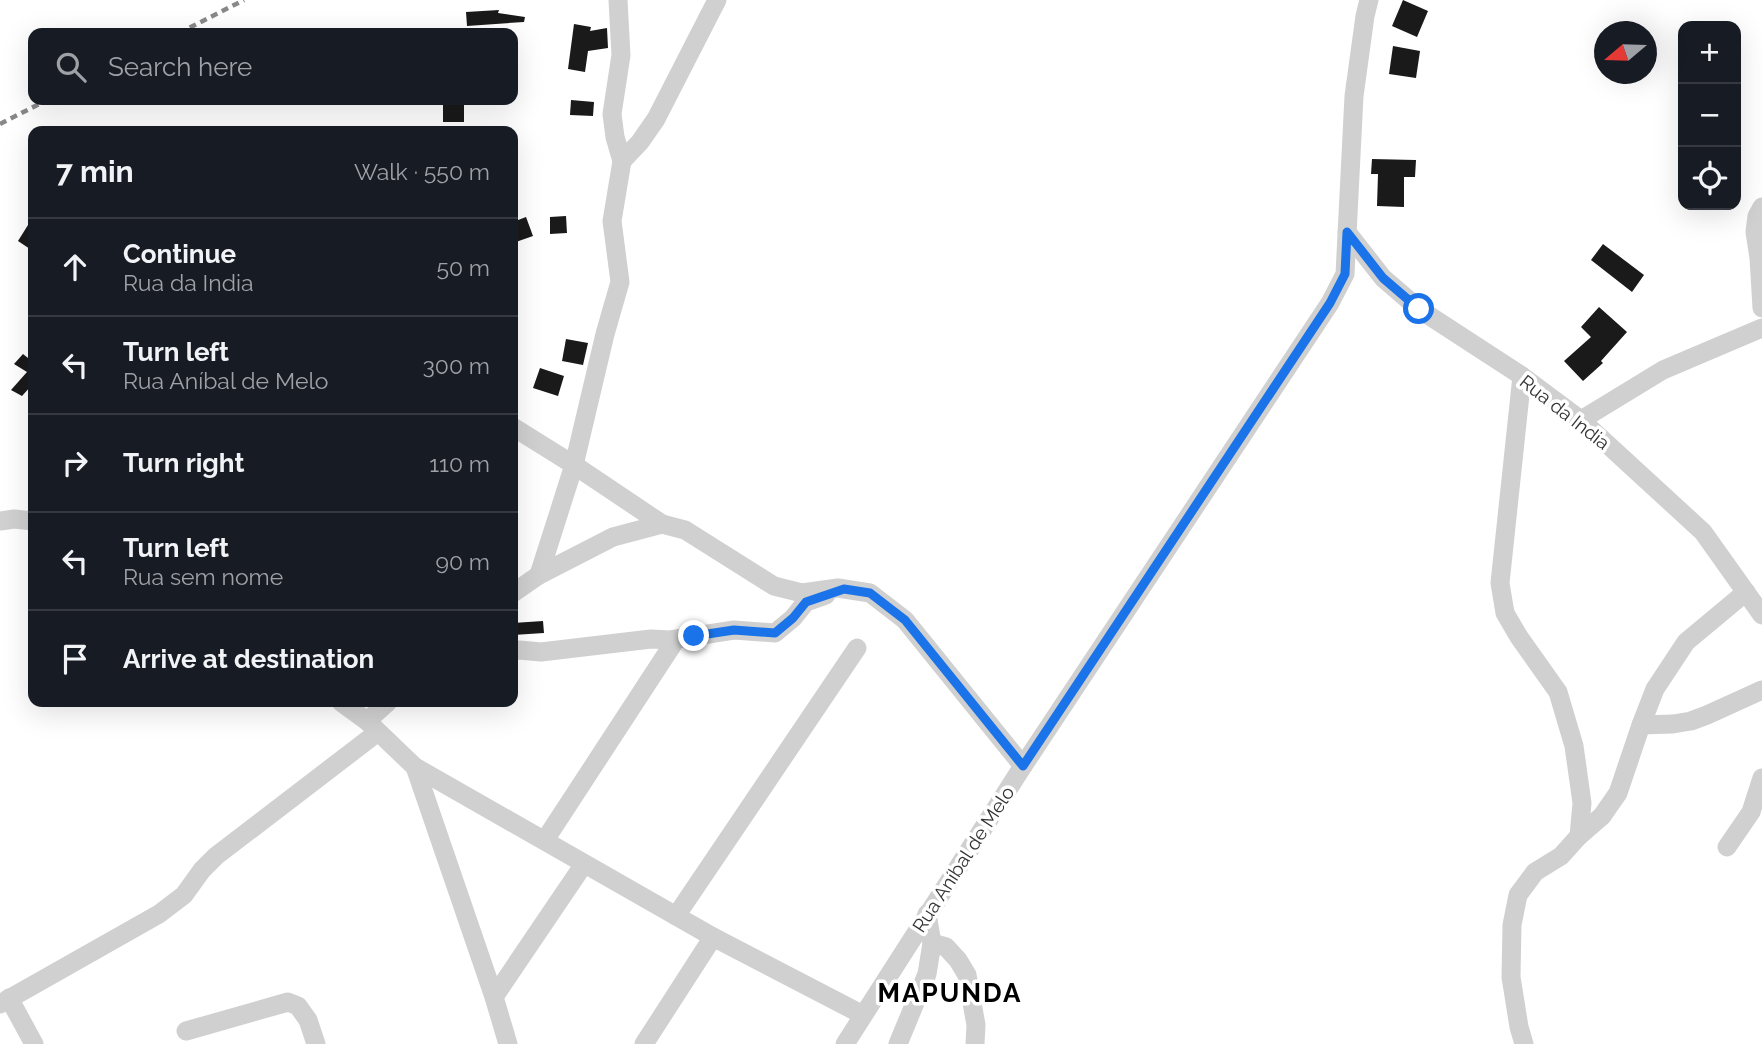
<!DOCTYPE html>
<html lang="en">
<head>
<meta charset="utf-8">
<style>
  body { margin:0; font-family:Raleway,sans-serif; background:#20242c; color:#f1f3f6 }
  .controls { position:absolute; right:21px; top:21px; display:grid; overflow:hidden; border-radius:14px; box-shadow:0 7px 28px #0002 }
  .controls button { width:63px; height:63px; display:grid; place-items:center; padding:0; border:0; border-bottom:2px solid #363941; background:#171b24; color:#f1f3f6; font:35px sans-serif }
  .compass { position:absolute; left:1594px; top:21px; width:63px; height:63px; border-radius:50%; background:#171b24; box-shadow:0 7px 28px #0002; rotate:251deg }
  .stop { position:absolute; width:21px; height:21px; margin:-16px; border:5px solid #1a73e8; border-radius:50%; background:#fff }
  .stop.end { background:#1a73e8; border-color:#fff; box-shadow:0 2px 7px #0008 }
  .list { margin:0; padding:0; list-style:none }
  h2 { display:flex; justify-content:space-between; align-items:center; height:91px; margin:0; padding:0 28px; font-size:30px }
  h2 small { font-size:23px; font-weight:400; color:#9ea1a6 }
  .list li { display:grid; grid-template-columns:46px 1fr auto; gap:21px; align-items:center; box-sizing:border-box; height:98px; padding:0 28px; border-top:2px solid #363941 }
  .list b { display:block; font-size:26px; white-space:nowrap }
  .list p { margin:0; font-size:23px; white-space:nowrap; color:#9ea1a6 }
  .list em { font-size:23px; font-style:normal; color:#9ea1a6 }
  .icon { flex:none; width:38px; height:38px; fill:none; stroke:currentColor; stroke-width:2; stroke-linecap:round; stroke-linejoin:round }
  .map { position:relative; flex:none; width:1762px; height:1044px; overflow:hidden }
  .search { position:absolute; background:#171b24; box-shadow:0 7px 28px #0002; left:28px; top:28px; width:490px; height:77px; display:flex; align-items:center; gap:18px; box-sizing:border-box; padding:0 24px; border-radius:14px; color:#9ea1a6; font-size:26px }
  .panel { position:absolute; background:#171b24; box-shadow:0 7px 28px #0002; left:28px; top:126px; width:490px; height:581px; border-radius:14px }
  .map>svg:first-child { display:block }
  .building { fill:#1a1a1a }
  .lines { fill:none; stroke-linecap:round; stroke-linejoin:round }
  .minor { stroke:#d0d0d0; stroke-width:19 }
  .rail { stroke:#888; stroke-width:4.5; stroke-dasharray:7 5; stroke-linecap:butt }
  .route { stroke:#1a73e8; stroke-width:9 }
  .labels { text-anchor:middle; stroke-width:7; stroke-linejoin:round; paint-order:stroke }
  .street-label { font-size:19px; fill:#333; stroke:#fff }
  .district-label { font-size:26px; font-weight:bold; letter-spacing:2px; fill:#000; stroke:#fff }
</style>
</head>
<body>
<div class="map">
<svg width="1762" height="1044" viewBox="0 0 1762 1044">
  <rect width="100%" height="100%" fill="#fff"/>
  <g class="building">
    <polygon points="1403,0 1428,11 1417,37 1392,26"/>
    <polygon points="499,10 498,13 525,17 524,22 467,26 466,12"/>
    <polygon points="574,24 591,27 590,31 607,28 608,48 588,51 585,72 568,69"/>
    <polygon points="1393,46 1420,51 1416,78 1389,74"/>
    <polygon points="571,100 594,102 593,116 570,115"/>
    <rect x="443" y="105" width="21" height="17"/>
    <polygon points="1372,159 1416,160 1415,177 1404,177 1404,207 1377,206 1378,174 1371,174"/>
    <polygon points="566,216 567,233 550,234 550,217"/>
    <polygon points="33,217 33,251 18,241"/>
    <polygon points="526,217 533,236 513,243 513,222"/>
    <polygon points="1603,244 1644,275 1632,292 1591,260"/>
    <polygon points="1599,307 1627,332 1601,361 1603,363 1583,381 1564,361 1591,337 1581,327"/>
    <polygon points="566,339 588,343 583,365 562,361"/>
    <polygon points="23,354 33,362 33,376 30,385 31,386 22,396 11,390 27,372 14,364"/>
    <polygon points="540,368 564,376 558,396 533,388"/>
    <polygon points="543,621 544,633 513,635 513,623"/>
  </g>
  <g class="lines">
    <g class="minor">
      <polyline points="618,0 621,55 612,114 615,137 622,161 640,142 656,119 717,0"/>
      <polyline points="1762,207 1757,216 1755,232 1759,258 1762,308"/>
      <polyline points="1347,232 1383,278 1419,309 1522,376 1581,420 1703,532 1762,615"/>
      <polyline points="1522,376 1500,583 1505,613 1519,637 1558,692 1574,746 1582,803 1579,836"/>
      <polyline points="1581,420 1663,370 1762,328"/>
      <polyline points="513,427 574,465 662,524"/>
      <polyline points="0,521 14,519 33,521"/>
      <polyline points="539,575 574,465 605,334 620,282 612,221 622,161"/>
      <polyline points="513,593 539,575 613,537 662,524 685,530 774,586 802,593 838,588 870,593 905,620 1023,766"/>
      <polyline points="513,651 519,650 541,652 651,639 670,640 734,630 775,633 793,618 806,602 826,595"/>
      <polyline points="341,702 367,721"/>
      <polyline points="388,702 367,721 415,767 713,937 863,1015"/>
      <polyline points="1641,725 1673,724 1691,721 1707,715 1762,690"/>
      <polyline points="415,767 494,997 508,1044"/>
      <polyline points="545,840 673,644"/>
      <polyline points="1727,847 1751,812 1762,778"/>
      <polyline points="676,916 857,648"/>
      <polyline points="932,943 946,947 958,960 967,975 976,1025 975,1044"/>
      <polyline points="494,997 584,864"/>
      <polyline points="9,998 34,1044"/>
      <polyline points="0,1004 159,914 184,895 202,870 216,856 378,732"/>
      <polyline points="186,1031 288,1002 298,1006 308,1020 316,1044"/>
      <polyline points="644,1044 713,937"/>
      <polyline points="845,1044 1023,766 1330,303 1345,274 1354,96 1365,16 1369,0"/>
      <polyline points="898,1044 927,974 932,943 927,914"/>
      <polyline points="1524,1044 1519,1027 1511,977 1512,925 1518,895 1535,872 1561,856 1579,836 1602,816 1618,793 1641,725 1655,689 1686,642 1746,592"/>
    </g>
    <g class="rail">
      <polyline points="179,33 244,0"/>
      <polyline points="0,124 47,100"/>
    </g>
  </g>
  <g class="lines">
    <polyline class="route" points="694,636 734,630 775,633 793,618 806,602 844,589 870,593 905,620 1023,766 1330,303 1345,274 1347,232 1383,278 1419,309"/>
  </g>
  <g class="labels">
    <g class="street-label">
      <text transform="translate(1565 412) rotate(38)" y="7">Rua da India</text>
      <text transform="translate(963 859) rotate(-57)" y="7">Rua Aníbal de Melo</text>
    </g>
    <g class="district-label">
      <text x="950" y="1002">MAPUNDA</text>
    </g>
  </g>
</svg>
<div class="controls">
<button>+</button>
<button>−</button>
<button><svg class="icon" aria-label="locate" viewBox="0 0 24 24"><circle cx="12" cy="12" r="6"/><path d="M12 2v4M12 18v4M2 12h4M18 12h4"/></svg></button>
</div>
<svg class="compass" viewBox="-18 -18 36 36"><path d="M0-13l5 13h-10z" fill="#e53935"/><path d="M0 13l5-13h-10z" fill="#9ea1a6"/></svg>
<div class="stop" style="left:1419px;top:309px"></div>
<div class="stop end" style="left:694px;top:636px"></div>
<div class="search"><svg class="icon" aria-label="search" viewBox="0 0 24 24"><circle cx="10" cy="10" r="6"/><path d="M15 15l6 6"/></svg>Search here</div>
<section class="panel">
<h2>7 min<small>Walk · 550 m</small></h2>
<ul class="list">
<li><svg class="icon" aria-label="ahead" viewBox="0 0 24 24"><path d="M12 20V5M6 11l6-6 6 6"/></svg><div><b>Continue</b><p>Rua da India</p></div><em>50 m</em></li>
<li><svg class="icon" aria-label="left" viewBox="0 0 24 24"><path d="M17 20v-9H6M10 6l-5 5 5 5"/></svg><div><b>Turn left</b><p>Rua Aníbal de Melo</p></div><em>300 m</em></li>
<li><svg class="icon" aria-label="right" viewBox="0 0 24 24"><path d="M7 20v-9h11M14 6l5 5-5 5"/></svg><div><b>Turn right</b></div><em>110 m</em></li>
<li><svg class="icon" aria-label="left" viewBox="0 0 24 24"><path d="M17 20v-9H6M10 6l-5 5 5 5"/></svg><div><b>Turn left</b><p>Rua sem nome</p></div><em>90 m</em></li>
<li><svg class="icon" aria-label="arrive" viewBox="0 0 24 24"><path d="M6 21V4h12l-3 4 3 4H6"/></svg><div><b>Arrive at destination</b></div></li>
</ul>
</section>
</div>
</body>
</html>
